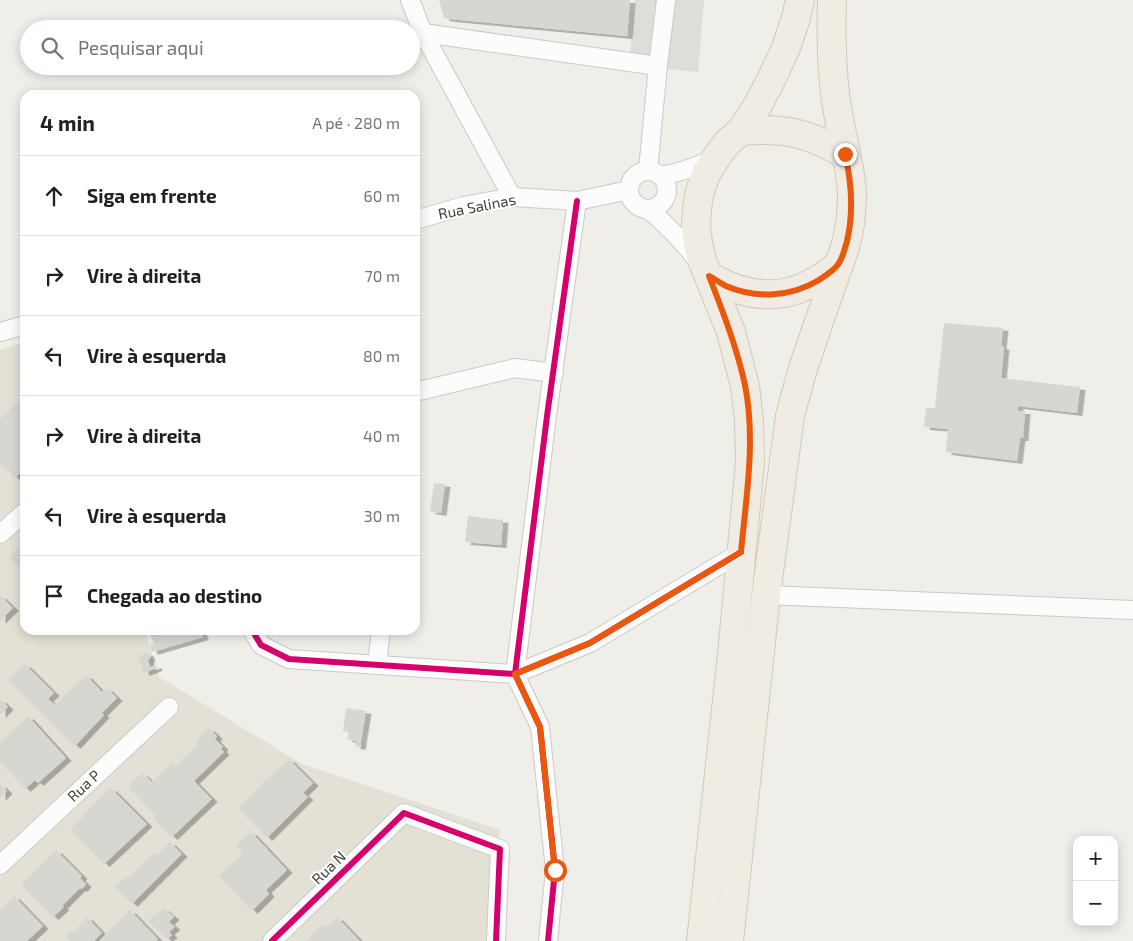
<!DOCTYPE html>
<html lang="pt">
<head>
<meta charset="utf-8">
<style>
  body { margin:0; font-family:"Exo 2",sans-serif; background:#f6f6f6; color:#202124 }
  .controls { position:absolute; right:15px; bottom:15px; display:grid; overflow:hidden; border-radius:10px; box-shadow:0 2px 12px #0003 }
  .controls button { width:45px; height:45px; display:grid; place-items:center; padding:0; border:0; border-bottom:1px solid #e0e0e0; background:#fff; color:#202124; font:25px sans-serif }
  .stop { position:absolute; width:15px; height:15px; margin:-11px; border:4px solid #ea580c; border-radius:50%; background:#fff }
  .stop.end { background:#ea580c; border-color:#fff; box-shadow:0 1px 5px #0008 }
  .list { margin:0; padding:0; list-style:none }
  h2 { display:flex; justify-content:space-between; align-items:center; height:65px; margin:0; padding:0 20px; font-size:21px }
  h2 small { font-size:16px; font-weight:400; color:#757577 }
  .list li { display:grid; grid-template-columns:32px 1fr auto; gap:15px; align-items:center; box-sizing:border-box; height:80px; padding:0 20px; border-top:1px solid #e0e0e0 }
  .list b { display:block; font-size:19px; white-space:nowrap }
  .list em { font-size:16px; font-style:normal; color:#757577 }
  .icon { flex:none; width:28px; height:28px; fill:none; stroke:currentColor; stroke-width:2; stroke-linecap:round; stroke-linejoin:round }
  .map { position:relative; flex:none; width:1133px; height:941px; overflow:hidden }
  .search { position:absolute; background:#fff; box-shadow:0 2px 12px #0003; left:20px; top:20px; width:400px; height:55px; display:flex; align-items:center; gap:12px; box-sizing:border-box; padding:0 18px; border-radius:28px; color:#757577; font-size:19px }
  .panel { position:absolute; background:#fff; box-shadow:0 2px 12px #0003; left:20px; top:90px; width:400px; height:545px; border-radius:15px }
  .map>svg:first-child { display:block }
  .residential { fill:#e3e0d6 }
  .parking { fill:#deddd8 }
  .building { fill:#d8d6d1; filter:url(#shadow) }
  .lines { fill:none; stroke-linecap:round; stroke-linejoin:round }
  .minor-casing { stroke:#cbcac5; stroke-width:20 }
  .primary-casing { stroke:#d0cab8; stroke-width:30 }
  .minor { stroke:#fdfcfc; stroke-width:18 }
  .primary { stroke:#f0ece3; stroke-width:28 }
  .cycleway-casing { stroke:#fff; stroke-width:9 }
  .cycleway { stroke:#d6006c; stroke-width:6 }
  .route { stroke:#ea580c; stroke-width:6 }
  .labels { text-anchor:middle; stroke-width:4; stroke-linejoin:round; paint-order:stroke }
  .street-label { font-size:15px; fill:#443f35; stroke:#fff }
</style>
</head>
<body>
<div class="map">
<svg width="1133" height="941" viewBox="0 0 1133 941">
  <defs>
    <filter id="shadow"><feDropShadow dx="5.5" dy="3" stdDeviation="0" flood-color="#0004"/></filter>
  </defs>
  <rect width="100%" height="100%" fill="#efeee9"/>
  <polygon class="residential" points="25,342 25,630 145,630 159,677 302,764 500,830 490,941 0,941 0,350"/>
  <polygon class="parking" points="635,0 704,0 698,72 629,65"/>
  <g class="building">
    <polygon points="439,0 630,0 627,36 450,19 444,18"/>
    <polygon points="944,323 1003,328 1001,346 1004,347 1001,378 1080,387 1077,413 1018,406 1017,411 1025,411 1023,438 1020,438 1017,461 946,452 948,429 924,427 926,408 935,408"/>
    <polygon points="22,398 25,402 25,468 15,478 0,463 0,419"/>
    <polygon points="434,483 445,484 441,513 430,511"/>
    <polygon points="468,516 503,520 501,545 465,542"/>
    <polygon points="25,535 25,569 22,571 9,557 22,545 19,541"/>
    <polygon points="0,595 13,608 0,621"/>
    <polygon points="148,630 201,630 203,637 152,652 150,645 154,644"/>
    <polygon points="148,653 150,659 148,660 150,667 156,665 157,668 144,673 138,656"/>
    <polygon points="25,664 54,693 48,699 55,705 86,675 102,692 107,688 117,698 102,713 104,715 75,746 9,680"/>
    <polygon points="0,699 8,707 0,715"/>
    <polygon points="346,708 366,711 360,747 355,746 355,741 347,739 349,732 343,731"/>
    <polygon points="28,716 66,758 38,783 35,780 25,789 0,762 0,743"/>
    <polygon points="209,728 217,736 215,739 223,747 221,749 224,752 194,781 212,799 172,837 153,818 156,816 129,788 127,788 142,773 152,782 172,763 175,766 198,744 196,741"/>
    <polygon points="289,759 313,783 303,793 308,797 267,838 238,809 256,791 255,790 268,777 269,778"/>
    <polygon points="0,784 7,791 0,798"/>
    <polygon points="111,788 147,824 104,864 70,829 85,815 83,815"/>
    <polygon points="251,832 287,870 266,890 269,894 252,911 219,876 243,853 236,846"/>
    <polygon points="170,842 182,854 132,904 115,887 126,876 128,879 155,852 157,855"/>
    <polygon points="56,850 82,876 80,878 86,884 82,889 80,888 62,906 64,907 53,917 21,885"/>
    <polygon points="14,896 43,926 27,941 0,941 0,910"/>
    <polygon points="163,908 174,917 169,922 175,927 169,932 172,935 167,939 148,921 157,912 158,913"/>
    <polygon points="130,910 158,939 156,941 99,941"/>
    <polygon points="87,917 102,933 94,941 70,941 66,937 72,931 73,932"/>
    <polygon points="337,917 360,941 305,941 322,925 326,928"/>
  </g>
  <g class="lines">
    <defs>
      <g id="minor">
        <polyline points="410,0 423,33 512,197"/>
        <polyline points="423,33 658,66"/>
        <polyline points="648,170 658,66 666,0"/>
        <circle cx="648" cy="190" r="19"/>
        <path d="M661 176C681 172 698 167 715 158"/>
        <path d="M648 209C667 225 685 243 699 263"/>
        <polyline points="415,220 464,206 512,197 577,201 629,190"/>
        <polyline points="0,332 25,325"/>
        <polyline points="415,392 515,368 554,373"/>
        <polyline points="0,534 25,512"/>
        <polyline points="766,595 1133,610"/>
        <polyline points="252,630 261,645 289,659 515,674 590,643 741,552"/>
        <polyline points="377,664 381,630"/>
        <polyline points="0,865 169,707"/>
        <polyline points="272,941 404,813 500,849 496,941"/>
        <polyline points="548,941 555,870 540,727 515,674 547,416 577,201"/>
      </g>
      <g id="primary">
        <path d="M741 131C783 127 808 133 845 154"/>
        <path d="M709 276C757 304 798 300 839 264"/>
        <polyline points="701,941 732,654 750,462 749,421 745,386 731,332 702,260 698,243 696,226 697,208 700,191 706,174 716,158 727,143 741,131 758,105 772,78 785,50 796,18 800,0"/>
        <path d="M729 941 766 595 790 416 803 368 845 247C850 230 852 212 852 194 851 166 841 135 837 107 831 72 831 36 832 0"/>
      </g>
    </defs>
    <use href="#minor" class="minor-casing"/>
    <use href="#primary" class="primary-casing"/>
    <use href="#minor" class="minor"/>
    <use href="#primary" class="primary"/>
    <defs>
      <g id="cycleway">
        <polyline points="252,630 261,645 289,659 515,674 590,643 741,552"/>
        <polyline points="272,941 404,813 500,849 496,941"/>
        <polyline points="548,941 555,870 540,727 515,674 547,416 577,201"/>
      </g>
    </defs>
    <use href="#cycleway" class="cycleway-casing"/>
    <use href="#cycleway" class="cycleway"/>
  </g>
  <g class="lines">
    <path class="route" d="M555 870 540 727 515 674 590 643 741 552C746 498 756 440 745 385 737 348 723 312 709 276 715 279 720 283 726 286 756 299 791 297 819 280 825 276 835 270 839 263 843 257 845 248 847 241 854 211 852 184 845 154"/>
  </g>
  <g class="labels">
    <g class="street-label">
      <text transform="translate(477 207) rotate(-11)" y="5">Rua Salinas</text>
      <text transform="translate(84 786) rotate(-43)" y="5">Rua P</text>
      <text transform="translate(329 868) rotate(-44)" y="5">Rua N</text>
    </g>
  </g>
</svg>
<div class="controls">
<button>+</button>
<button>−</button>
</div>
<div class="stop" style="left:555px;top:870px"></div>
<div class="stop end" style="left:845px;top:154px"></div>
<div class="search"><svg class="icon" aria-label="search" viewBox="0 0 24 24"><circle cx="10" cy="10" r="6"/><path d="M15 15l6 6"/></svg>Pesquisar aqui</div>
<section class="panel">
<h2>4 min<small>A pé · 280 m</small></h2>
<ul class="list">
<li><svg class="icon" aria-label="ahead" viewBox="0 0 24 24"><path d="M12 20V5M6 11l6-6 6 6"/></svg><div><b>Siga em frente</b></div><em>60 m</em></li>
<li><svg class="icon" aria-label="right" viewBox="0 0 24 24"><path d="M7 20v-9h11M14 6l5 5-5 5"/></svg><div><b>Vire à direita</b></div><em>70 m</em></li>
<li><svg class="icon" aria-label="left" viewBox="0 0 24 24"><path d="M17 20v-9H6M10 6l-5 5 5 5"/></svg><div><b>Vire à esquerda</b></div><em>80 m</em></li>
<li><svg class="icon" aria-label="right" viewBox="0 0 24 24"><path d="M7 20v-9h11M14 6l5 5-5 5"/></svg><div><b>Vire à direita</b></div><em>40 m</em></li>
<li><svg class="icon" aria-label="left" viewBox="0 0 24 24"><path d="M17 20v-9H6M10 6l-5 5 5 5"/></svg><div><b>Vire à esquerda</b></div><em>30 m</em></li>
<li><svg class="icon" aria-label="arrive" viewBox="0 0 24 24"><path d="M6 21V4h12l-3 4 3 4H6"/></svg><div><b>Chegada ao destino</b></div></li>
</ul>
</section>
</div>
</body>
</html>
